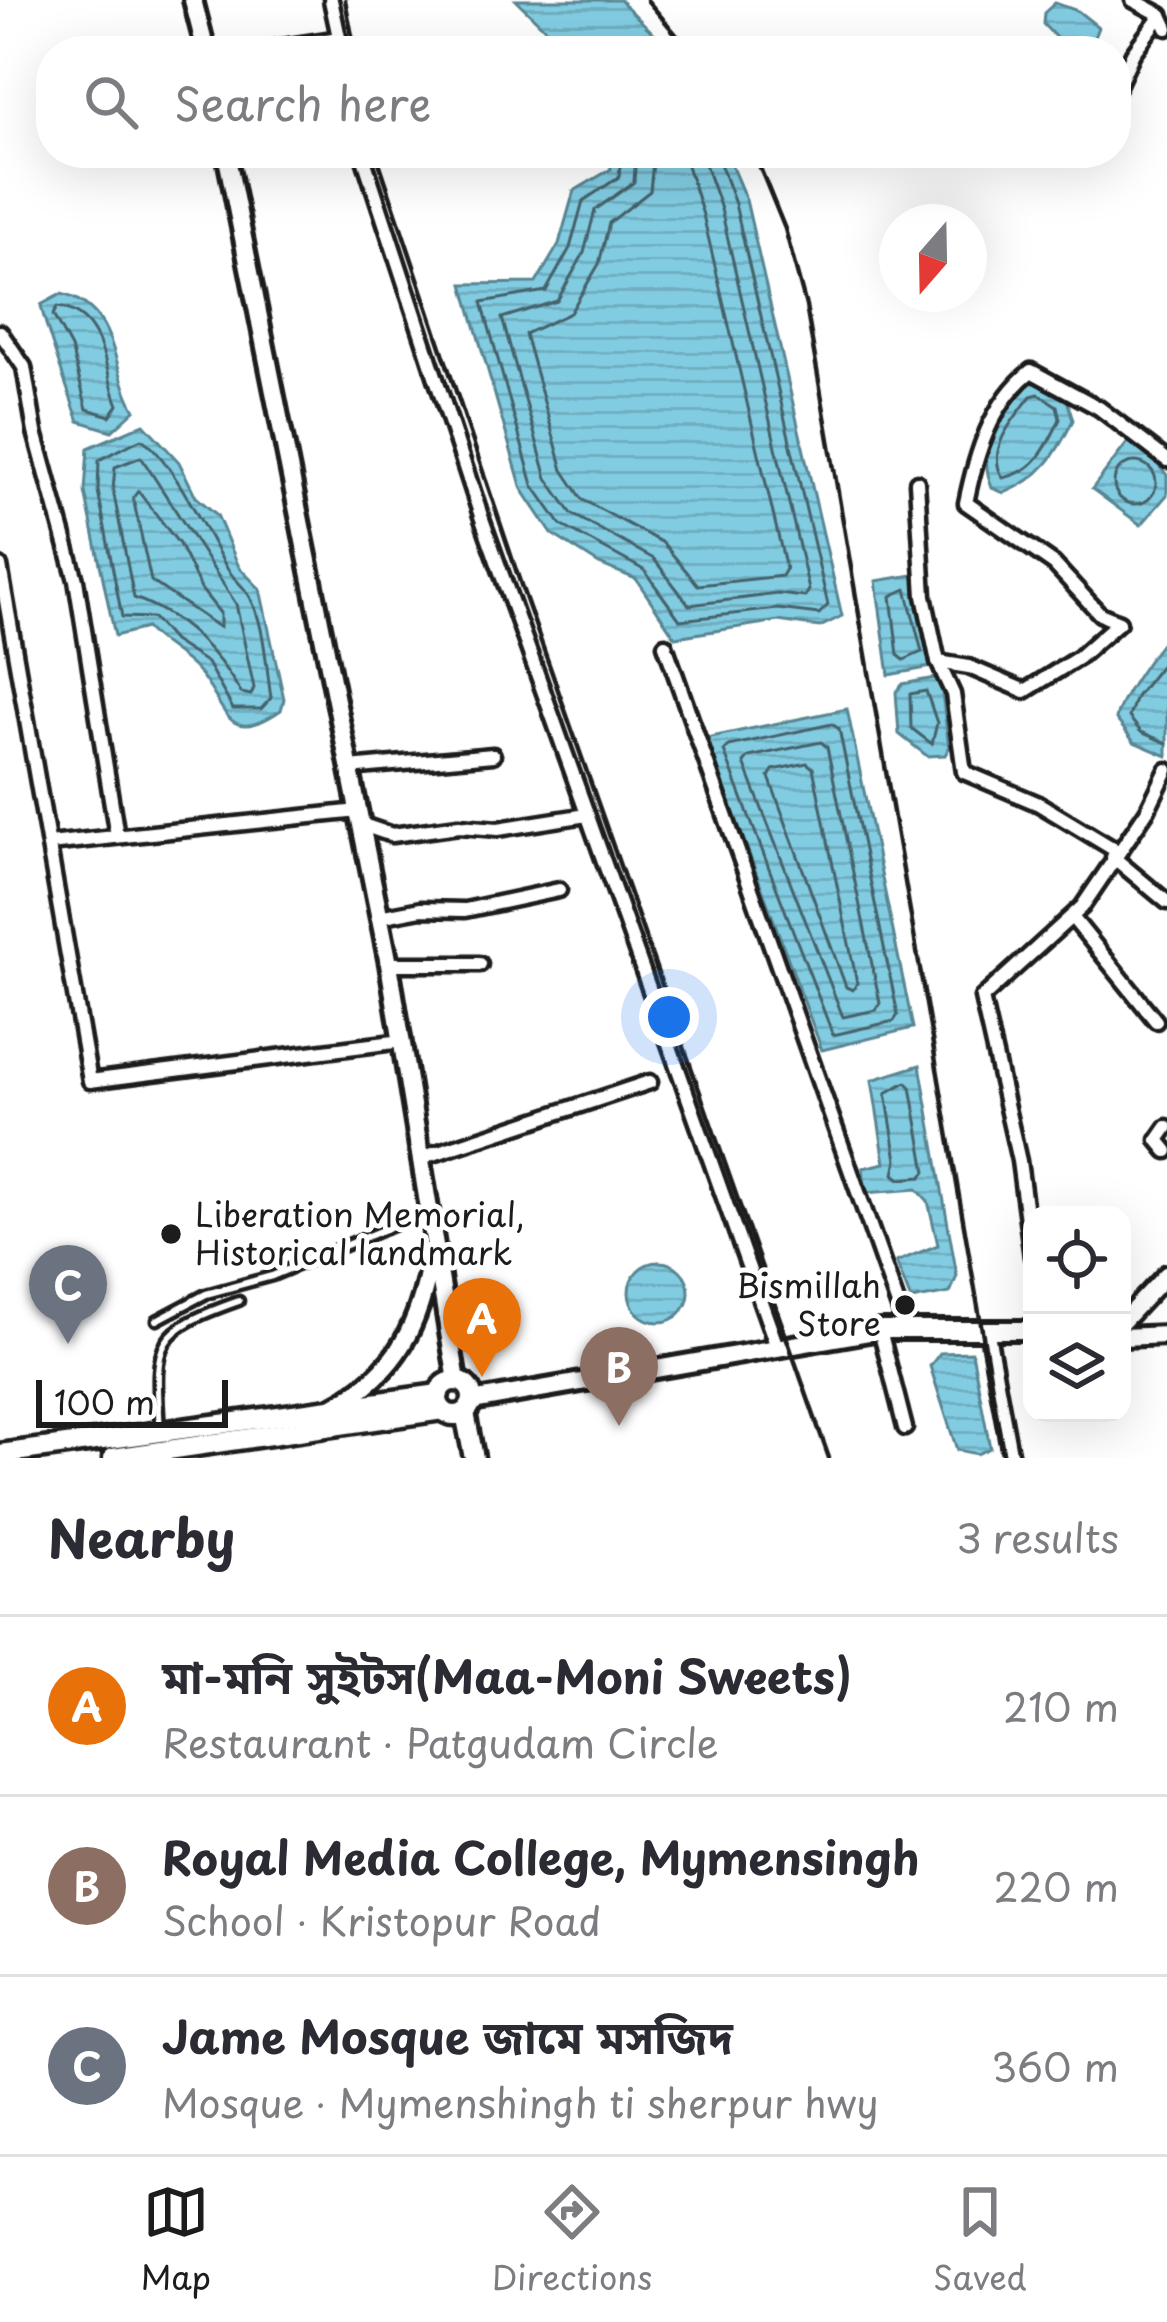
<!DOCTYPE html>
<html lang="en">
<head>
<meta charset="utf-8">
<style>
  body { margin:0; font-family:"Playpen Sans","Noto Sans Bengali",sans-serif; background:#f7f7f7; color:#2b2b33 }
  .controls { position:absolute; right:36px; bottom:36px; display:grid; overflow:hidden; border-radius:24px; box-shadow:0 12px 48px #0002 }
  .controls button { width:108px; height:108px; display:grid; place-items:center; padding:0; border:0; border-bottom:3px solid #e1e1e2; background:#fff; color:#2b2b33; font:60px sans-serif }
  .compass { position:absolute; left:879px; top:204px; width:108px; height:108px; border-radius:50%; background:#fff; box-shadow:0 12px 48px #0002; rotate:200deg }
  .scale { position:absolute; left:36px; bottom:30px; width:192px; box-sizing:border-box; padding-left:12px; border:6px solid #1c1c1c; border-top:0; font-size:33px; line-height:42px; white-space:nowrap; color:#1c1c1c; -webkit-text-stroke:9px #fff; paint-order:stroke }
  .you { position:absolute; left:669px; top:1017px; width:42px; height:42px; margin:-30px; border:9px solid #fff; border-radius:50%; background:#1a73e8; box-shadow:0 0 0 18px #1a73e833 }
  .badge { display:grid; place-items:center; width:78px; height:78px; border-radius:50%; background:#1c1c1c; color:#fff; font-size:39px; font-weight:700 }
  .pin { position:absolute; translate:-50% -99px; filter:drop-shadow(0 3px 6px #0008) }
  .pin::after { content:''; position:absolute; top:63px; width:42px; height:36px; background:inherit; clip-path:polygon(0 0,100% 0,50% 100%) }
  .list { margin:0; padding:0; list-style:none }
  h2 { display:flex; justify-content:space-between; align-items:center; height:156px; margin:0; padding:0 48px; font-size:51px }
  h2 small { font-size:39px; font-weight:400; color:#7c7c81 }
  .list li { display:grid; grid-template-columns:78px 1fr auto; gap:36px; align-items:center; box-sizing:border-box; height:180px; padding:0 48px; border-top:3px solid #e1e1e2 }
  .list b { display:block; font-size:45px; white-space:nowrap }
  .list p { margin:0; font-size:39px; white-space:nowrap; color:#7c7c81 }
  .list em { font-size:39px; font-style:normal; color:#7c7c81 }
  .icon { flex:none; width:66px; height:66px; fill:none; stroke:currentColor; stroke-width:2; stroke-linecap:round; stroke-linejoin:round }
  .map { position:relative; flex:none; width:1167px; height:1458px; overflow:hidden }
  .search { position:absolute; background:#fff; box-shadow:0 12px 48px #0002; left:36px; right:36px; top:36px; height:132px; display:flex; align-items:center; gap:30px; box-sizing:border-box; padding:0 42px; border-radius:48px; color:#7c7c81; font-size:45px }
  .sheet { height:696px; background:#fff }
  nav { display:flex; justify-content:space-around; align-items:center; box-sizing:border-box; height:168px; border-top:3px solid #e1e1e2; background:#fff; font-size:33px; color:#7c7c81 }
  nav a { display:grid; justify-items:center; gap:6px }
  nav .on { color:#1c1c1c }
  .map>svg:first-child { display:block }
  .water { fill:url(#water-rules); stroke:#598693; stroke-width:3 }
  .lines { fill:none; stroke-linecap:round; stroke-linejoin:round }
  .shore { stroke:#45626b; stroke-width:3 }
  .service-casing { stroke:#1c1c1c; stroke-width:15 }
  .minor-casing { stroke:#1c1c1c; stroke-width:21 }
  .tertiary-casing { stroke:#1c1c1c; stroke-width:24 }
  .secondary-casing { stroke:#1c1c1c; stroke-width:26 }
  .primary-casing { stroke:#1c1c1c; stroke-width:27 }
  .service { stroke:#fff; stroke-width:6 }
  .minor { stroke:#fff; stroke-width:12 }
  .tertiary { stroke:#fff; stroke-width:15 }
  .secondary { stroke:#fff; stroke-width:16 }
  .primary { stroke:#fff; stroke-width:18 }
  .rail { stroke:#1c1c1c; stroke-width:4.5 }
  .poi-dot { fill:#1c1c1c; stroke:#fff; stroke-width:4.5 }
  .labels { text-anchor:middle; stroke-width:10; stroke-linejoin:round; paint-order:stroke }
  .poi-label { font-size:33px; fill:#1c1c1c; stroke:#fff; text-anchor:start }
</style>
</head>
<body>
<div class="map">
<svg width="1167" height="1458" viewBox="0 0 1167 1458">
  <defs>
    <pattern id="water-rules" width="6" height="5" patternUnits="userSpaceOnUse" patternTransform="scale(3)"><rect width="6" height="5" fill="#82cce2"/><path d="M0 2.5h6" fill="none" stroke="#70afc1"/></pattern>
  </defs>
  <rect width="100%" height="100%" fill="#fff"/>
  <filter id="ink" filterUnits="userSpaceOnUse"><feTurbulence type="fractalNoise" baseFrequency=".00833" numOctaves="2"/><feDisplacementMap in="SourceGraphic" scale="24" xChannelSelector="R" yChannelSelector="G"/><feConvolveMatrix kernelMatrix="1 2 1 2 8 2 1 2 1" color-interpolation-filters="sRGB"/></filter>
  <g filter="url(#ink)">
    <g class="water">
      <polygon points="516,0 620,0 671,51 568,51"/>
      <polygon points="1055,3 1078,11 1098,27 1089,51 1061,43 1043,24 1044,13"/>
      <polygon points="609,153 726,153 746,200 842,616 820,627 778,621 675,637 636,579 599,564 552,534 522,489 463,284 536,283 559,244 574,191 611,169"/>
      <path d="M61 294C120 308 110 369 135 410L112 431 79 421C73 406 41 313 41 305Z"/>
      <path d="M1035 377 1066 396 1073 420C1056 455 1042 478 1004 493L992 488C975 445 1001 404 1035 377Z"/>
      <path d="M144 424 179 462 196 497 217 515 239 567 260 589 284 699 281 710C223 750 227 702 197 671 182 654 162 646 146 628L115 636 85 492 88 448Z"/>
      <polygon points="1128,442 1142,447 1167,475 1167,495 1141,525 1092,489"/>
      <polygon points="919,574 937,666 889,675 876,581"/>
      <path d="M1167 637V756L1134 742 1116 719C1119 700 1153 652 1167 637Z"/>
      <polygon points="940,677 949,748 945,755 927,756 899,734 896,692 903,684"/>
      <polygon points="847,709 913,1028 822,1050 706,738"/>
      <polygon points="920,1065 957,1276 950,1293 911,1300 896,1262 938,1245 928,1201 917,1189 866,1193 863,1168 885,1163 872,1080"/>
      <circle cx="659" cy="1292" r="30"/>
      <polygon points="972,1352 990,1448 977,1454 957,1450 930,1366 940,1353"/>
    </g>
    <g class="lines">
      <g class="shore">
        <polyline points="621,153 619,177 583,201 570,248 546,291 482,302 533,485 561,525 644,570 680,620 778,609 819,614 828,605 735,204 716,153"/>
        <polyline points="636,153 634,182 595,210 584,253 557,301 502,318 547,478 572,514 654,559 689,605 778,594 805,597 809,590 721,209 701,153"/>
        <polyline points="654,153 650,191 609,223 599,264 570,313 525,334 563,470 583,500 663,543 698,585 782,576 786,569 703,215 683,153"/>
        <path d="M57 307C106 314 103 370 118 405L110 416 87 409 71 348 53 315Z"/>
        <path d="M1039 394 1057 406 1060 419C1047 447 1035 472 1003 478 985 449 1014 419 1031 396Z"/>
        <path d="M141 439C168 452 210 540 227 568 233 579 244 586 250 597 265 626 266 666 271 698L261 709H233L207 663 173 641 153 618 122 617 98 491 99 460Z"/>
        <path d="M141 457 236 604 254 688 251 695 241 693C216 650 180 614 134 598L113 490 115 467Z"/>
        <circle cx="1135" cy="483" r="21"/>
        <polygon points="138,491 179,544 201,589 220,613 220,628 151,581 133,498"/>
        <polygon points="906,589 922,652 904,660 898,655 891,596"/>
        <polyline points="1167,658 1136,697 1129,717 1141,732 1167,743"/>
        <polygon points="926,691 937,723 932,744 911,728 910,694"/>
        <polygon points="832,724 839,729 898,1015 894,1021 833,1035 724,751 729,746"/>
        <polygon points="821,742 827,747 880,1003 876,1010 843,1017 744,763 749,757"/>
        <polygon points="807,763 813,768 857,983 853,990 846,987 769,777 773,770"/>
        <polygon points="906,1082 911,1087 926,1172 921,1177 900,1179 894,1174 897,1160 886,1093"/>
      </g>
      <defs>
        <g id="service">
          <polyline points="157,1320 206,1294 272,1276 428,1211"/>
          <path d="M160 1431C155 1342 151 1332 239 1301"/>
        </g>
        <g id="minor">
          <polyline points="331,0 342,51"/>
          <polyline points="1133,0 1161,15 1167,28"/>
          <polyline points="256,51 339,38"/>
          <polyline points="1116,90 1133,53 1161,15"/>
          <polyline points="362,153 482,519 777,1347"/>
          <polyline points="0,332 24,367 35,432 76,580 117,836"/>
          <polyline points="917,482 924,596 938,662 953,694 964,772 1039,804 1117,851"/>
          <polyline points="0,566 90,1081 402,1041"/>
          <polyline points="665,645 906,1328"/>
          <path d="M938 662 969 667 1025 691 1078 658 1119 622 1100 614 1054 564 966 503C976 454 991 403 1031 371L1099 408 1167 460"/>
          <polyline points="349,768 493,755"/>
          <polyline points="360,824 392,835 459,826 498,829 587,815"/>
          <polyline points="49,844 358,811"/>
          <polyline points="1113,857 1167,902"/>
          <polyline points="379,917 421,909 465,910 559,890"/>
          <polyline points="1072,917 1156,1021"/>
          <polyline points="389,964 480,964"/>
          <polyline points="1167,1127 1158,1140 1167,1151"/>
          <polyline points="421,1158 650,1082"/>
          <polyline points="1032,1257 1019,1161 982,998 1082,907 1147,811 1167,770"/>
          <polyline points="987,1328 1011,1458"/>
          <polyline points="880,1330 905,1428"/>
        </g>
        <polyline id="tertiary" points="1122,1322 1167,1274"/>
        <g id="secondary">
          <polyline points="193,0 206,51"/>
          <polyline points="226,153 389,964 457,1381"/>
          <polyline points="1122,1337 1167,1335"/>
          <polyline points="472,1401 880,1330 1032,1330"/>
          <path d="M335 1406C399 1371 420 1323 432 1254"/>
        </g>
        <g id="primary">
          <circle cx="455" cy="1398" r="17"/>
          <polyline points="465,1413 474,1458"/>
          <polyline points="0,1454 439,1394"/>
          <polyline points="113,1458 443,1410"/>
        </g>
      </defs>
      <use href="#service" class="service-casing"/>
      <use href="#minor" class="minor-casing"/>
      <use href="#tertiary" class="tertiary-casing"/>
      <use href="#secondary" class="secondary-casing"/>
      <use href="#primary" class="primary-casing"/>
      <use href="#service" class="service"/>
      <use href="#minor" class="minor"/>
      <use href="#tertiary" class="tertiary"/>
      <use href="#secondary" class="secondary"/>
      <use href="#primary" class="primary"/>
      <g class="rail">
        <polyline points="345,0 355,51"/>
        <polyline points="647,0 690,51"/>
        <polyline points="376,153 522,588 829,1458"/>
        <polyline points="754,153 785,229 806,306 1004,1458"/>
      </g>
    </g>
  </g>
  <g class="poi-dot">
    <circle cx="171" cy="1234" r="12"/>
    <circle cx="905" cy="1305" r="12"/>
  </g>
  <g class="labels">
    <g class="poi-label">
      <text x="195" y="1227">Liberation Memorial,<tspan x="195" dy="38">Historical landmark</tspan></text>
      <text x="881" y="1298" text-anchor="end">Bismillah<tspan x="881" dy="38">Store</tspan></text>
    </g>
  </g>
</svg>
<div class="controls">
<button><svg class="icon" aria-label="locate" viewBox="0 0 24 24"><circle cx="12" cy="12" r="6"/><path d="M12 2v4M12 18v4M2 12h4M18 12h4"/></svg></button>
<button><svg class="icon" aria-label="layers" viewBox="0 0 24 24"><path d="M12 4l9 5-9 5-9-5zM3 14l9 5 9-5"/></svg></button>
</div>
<svg class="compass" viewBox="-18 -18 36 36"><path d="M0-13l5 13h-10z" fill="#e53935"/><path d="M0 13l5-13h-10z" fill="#7c7c81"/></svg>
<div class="scale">100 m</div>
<div class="you"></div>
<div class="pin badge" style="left:482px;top:1377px;background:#e8710a">A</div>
<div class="pin badge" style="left:619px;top:1426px;background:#8d6e63">B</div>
<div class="pin badge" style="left:68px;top:1344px;background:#6b7280">C</div>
<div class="search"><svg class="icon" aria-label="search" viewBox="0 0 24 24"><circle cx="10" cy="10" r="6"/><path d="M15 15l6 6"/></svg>Search here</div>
</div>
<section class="sheet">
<h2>Nearby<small>3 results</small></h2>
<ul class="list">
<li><span class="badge" style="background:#e8710a">A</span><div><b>মা-মনি সুইটস(Maa-Moni Sweets)</b><p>Restaurant · Patgudam Circle</p></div><em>210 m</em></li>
<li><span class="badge" style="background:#8d6e63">B</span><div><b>Royal Media College, Mymensingh</b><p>School · Kristopur Road</p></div><em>220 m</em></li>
<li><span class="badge" style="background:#6b7280">C</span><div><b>Jame Mosque জামে মসজিদ</b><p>Mosque · Mymenshingh ti sherpur hwy</p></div><em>360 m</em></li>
</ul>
</section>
<nav>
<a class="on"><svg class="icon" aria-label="map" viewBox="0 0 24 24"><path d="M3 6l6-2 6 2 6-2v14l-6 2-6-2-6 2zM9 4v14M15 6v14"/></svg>Map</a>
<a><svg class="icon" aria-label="directions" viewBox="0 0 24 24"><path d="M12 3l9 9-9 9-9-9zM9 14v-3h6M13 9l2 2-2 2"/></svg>Directions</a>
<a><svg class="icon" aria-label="saved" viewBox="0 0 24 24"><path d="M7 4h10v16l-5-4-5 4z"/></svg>Saved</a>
</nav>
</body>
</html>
